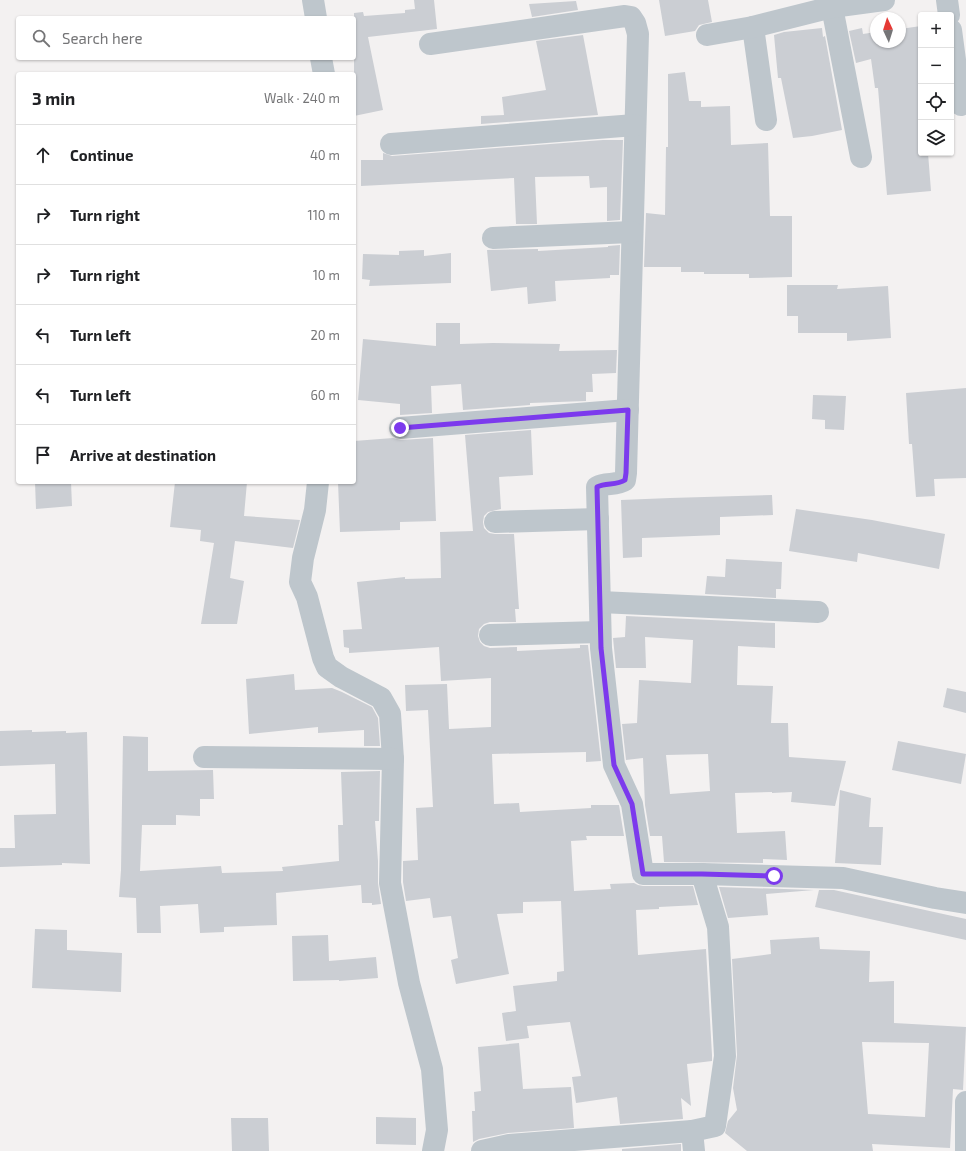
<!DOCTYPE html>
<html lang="en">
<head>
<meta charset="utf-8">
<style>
  body { margin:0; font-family:"Exo 2",sans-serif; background:#f2f2f2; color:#202124 }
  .controls { position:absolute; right:12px; top:12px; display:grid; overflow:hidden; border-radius:4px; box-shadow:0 1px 3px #0004 }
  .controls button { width:36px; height:36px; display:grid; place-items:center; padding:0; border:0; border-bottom:1px solid #e0e0e0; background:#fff; color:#202124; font:20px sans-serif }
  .compass { position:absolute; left:870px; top:12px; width:36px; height:36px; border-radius:50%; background:#fff; box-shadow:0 1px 3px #0004; rotate:356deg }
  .stop { position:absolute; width:12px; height:12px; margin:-9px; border:3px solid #7c3aed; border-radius:50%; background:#fff }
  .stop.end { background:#7c3aed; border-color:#fff; box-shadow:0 1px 4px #0008 }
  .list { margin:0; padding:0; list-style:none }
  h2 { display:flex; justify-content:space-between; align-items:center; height:52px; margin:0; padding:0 16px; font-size:17px }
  h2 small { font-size:13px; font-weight:400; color:#757577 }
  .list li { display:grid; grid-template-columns:26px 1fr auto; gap:12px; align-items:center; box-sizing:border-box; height:60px; padding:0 16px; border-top:1px solid #e0e0e0 }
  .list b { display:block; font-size:15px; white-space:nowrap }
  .list em { font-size:13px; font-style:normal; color:#757577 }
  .icon { flex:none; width:22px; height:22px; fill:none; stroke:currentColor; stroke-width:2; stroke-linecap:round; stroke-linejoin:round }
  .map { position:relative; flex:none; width:966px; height:1151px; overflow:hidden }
  .search { position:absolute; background:#fff; box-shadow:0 1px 3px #0004; left:16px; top:16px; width:340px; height:44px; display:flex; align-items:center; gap:10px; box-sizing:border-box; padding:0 14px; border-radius:4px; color:#757577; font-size:15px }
  .panel { position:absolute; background:#fff; box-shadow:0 1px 3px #0004; left:16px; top:72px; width:340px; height:412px; border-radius:4px }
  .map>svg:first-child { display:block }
  .building { fill:#cbced3; fill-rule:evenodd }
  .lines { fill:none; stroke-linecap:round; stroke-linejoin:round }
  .street { stroke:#bec6cc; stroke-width:22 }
  .route { stroke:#7c3aed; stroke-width:5 }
</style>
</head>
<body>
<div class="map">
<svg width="966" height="1151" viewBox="0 0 966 1151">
  <rect width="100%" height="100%" fill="#f3f1f1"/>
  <g class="building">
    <polygon points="414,0 434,0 437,29 368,37 383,110 354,116 354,13 363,12 364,16 405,13 405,10 415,9"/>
    <polygon points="659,0 708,0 712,22 699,25 695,31 665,36"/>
    <polygon points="576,1 578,10 532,17 529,4"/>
    <polygon points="921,26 921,153 928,153 931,191 887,195 878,88 875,88 871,59 856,63 849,31 862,28 863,34 876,32 876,42 900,42 900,29"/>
    <polygon points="822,28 823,37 825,36 842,130 812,136 793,138 781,78 778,78 774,35 784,32"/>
    <polygon points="583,35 598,115 481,124 481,116 504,115 502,97 546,90 536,41"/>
    <polygon points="685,72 689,101 701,101 701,107 730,106 731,145 768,143 770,216 792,216 792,277 749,278 749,274 704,274 704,272 681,272 681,267 644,267 646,213 665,215 666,147 668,147 668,74"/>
    <polygon points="603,140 623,140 620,220 607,221 607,187 590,188 589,176 535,177 537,224 516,224 514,178 361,186 361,160 383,160 383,153 392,156"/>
    <polygon points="620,245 619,275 610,275 610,278 555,281 556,301 528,304 527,287 491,291 487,250 538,249 538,251 608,247 608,246"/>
    <polygon points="424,250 424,256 451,253 451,283 369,286 370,280 362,279 363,254 399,255 399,251"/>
    <polygon points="787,285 838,285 837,289 888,286 891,338 847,341 847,333 798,333 798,316 787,316"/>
    <polygon points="436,323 460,323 460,344 493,343 560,344 559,351 617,350 616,373 592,374 593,392 586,392 586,401 530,403 530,405 463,410 461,384 431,386 432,413 400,415 400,404 358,400 363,339 436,346"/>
    <polygon points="966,388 966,478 934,479 935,496 916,497 912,444 909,444 906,393"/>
    <polygon points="813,395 846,396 844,430 825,429 825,420 812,419"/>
    <polygon points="531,430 533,475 499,477 501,509 488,512 484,516 483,522 484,528 489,533 495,534 514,534 519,609 515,609 516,622 490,622 484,624 479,629 478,636 480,642 484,646 490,648 517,647 517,651 580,648 580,645 588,645 601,761 586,762 586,752 492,754 494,804 519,803 520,812 591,808 591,805 619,805 624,836 586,836 587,840 571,841 574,891 611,889 610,884 634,883 638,885 643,886 693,886 698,905 659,907 659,909 636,910 638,955 706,949 712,1055 712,1061 687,1064 691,1106 681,1098 683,1119 620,1124 617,1097 576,1103 572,1077 581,1076 570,1022 527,1026 529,1038 506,1041 502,1013 516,1011 513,986 557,981 557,972 564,971 561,901 523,902 523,913 497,914 509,974 456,984 451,960 458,958 451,916 433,918 430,898 406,901 403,882 403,861 418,860 416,808 433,807 428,710 406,711 405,685 447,684 449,729 491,727 491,678 441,681 439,647 349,653 349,648 344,647 343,630 362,629 357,582 405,577 405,579 441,578 440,532 473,531 465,435"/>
    <polygon points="393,438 401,440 433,438 436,521 400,522 400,530 340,532 338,482 354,482 354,441"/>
    <polygon points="35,482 71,482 72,506 36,509"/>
    <polygon points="175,482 247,482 244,516 300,520 293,548 235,541 230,578 244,581 237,624 201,624 214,543 200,541 201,530 170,527"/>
    <polygon points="772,495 773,515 720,517 720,535 642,538 642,557 623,558 621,500 670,498"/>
    <polygon points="796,509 872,520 945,534 939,569 858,553 857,562 789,551"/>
    <polygon points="726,559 782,562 781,589 776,589 776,598 705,594 707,576 725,577"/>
    <path d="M626 616 775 623V648L738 646 737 685 773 686 771 723H788L789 757 846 761 835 806 791 802 792 792 772 793V792L735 793 737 833 785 831 787 860 763 859V863L664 862 662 836H650L645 805 643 758 626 760 622 724 637 723 639 680 691 683 693 640 645 637 646 668H616L613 638 625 637ZM708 754 710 791 670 794 666 755Z"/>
    <polygon points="294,674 295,690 332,688 342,692 372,707 378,718 380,746 364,746 364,730 318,733 318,727 249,734 246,679"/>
    <polygon points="947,688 966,692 966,713 943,707"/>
    <polygon points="32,730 32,732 66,731 66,733 87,732 90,864 62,863 62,865 0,867 0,848 15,848 14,815 56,814 55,764 0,766 0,731"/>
    <polygon points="123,736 148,737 148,771 213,770 214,799 200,799 200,816 176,815 176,825 142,825 140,871 221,866 222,873 283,871 282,867 339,861 338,825 343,825 341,772 380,771 379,821 375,821 378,861 378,883 381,904 372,905 372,903 362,903 361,885 276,893 277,925 224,927 224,932 200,933 198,904 160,906 161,933 137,933 136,898 119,897 121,870"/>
    <polygon points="898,741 966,754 961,784 892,770"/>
    <polygon points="840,790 871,798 869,827 883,827 881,865 835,863"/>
    <polygon points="719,887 814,890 766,894 768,915 728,918"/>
    <polygon points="819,890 834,890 966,919 966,940 815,907"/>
    <polygon points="35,929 67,930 67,950 122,953 121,992 32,988"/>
    <polygon points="328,935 329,961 376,957 378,978 339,981 339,980 293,981 292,936"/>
    <path d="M819 937 820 949 870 951 869 982 894 981V1023L966 1027 963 1090 953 1089 950 1148 872 1144 873 1151H747L725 1133 728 1121 737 1110 733 1088 737 1055 732 959 771 954 770 940ZM862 1042 929 1043 925 1117 868 1114Z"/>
    <polygon points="519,1043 523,1089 571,1087 574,1128 508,1133 479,1139 473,1142 472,1111 475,1111 474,1092 481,1091 478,1047"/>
    <polygon points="376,1117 416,1118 416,1145 376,1144"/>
    <polygon points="231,1118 268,1118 269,1151 232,1151"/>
    <polygon points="681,1144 681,1151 622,1151 622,1149"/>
  </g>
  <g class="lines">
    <g class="street">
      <polyline points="313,0 316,18"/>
      <polyline points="947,0 949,15"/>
      <polyline points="832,7 861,157"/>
      <polyline points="753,27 766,120"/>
      <polyline points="951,30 961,105"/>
      <polyline points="707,35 753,27 832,7 884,0"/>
      <path d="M430 44 625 16 631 17 635 23 638 34 626 473 625 480C616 486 606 482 597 487L601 648 614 765 632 804 643 874H702L843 878 935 898 966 903"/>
      <polyline points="321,58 324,74"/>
      <polyline points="391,144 635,125"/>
      <polyline points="493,238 632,232"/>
      <polyline points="400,428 628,410"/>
      <polyline points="318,482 315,510 303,558 300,582 307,597 323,658 327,667 341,677 381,698 390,714 393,759 390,883 409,983 432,1069 437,1130 433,1151"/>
      <polyline points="495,522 598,519"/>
      <polyline points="600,602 818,612"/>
      <polyline points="490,635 600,632"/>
      <polyline points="204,757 393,759"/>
      <polyline points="482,1151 509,1145 692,1131"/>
      <polyline points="694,1151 692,1131 715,1126 725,1056 718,927 702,874"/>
      <polyline points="966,1151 966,1102"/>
    </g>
  </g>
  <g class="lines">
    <path class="route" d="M400 428 628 410 626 473 625 480C616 486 606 482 597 487L601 648 614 765 632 804 643 874H702L774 876"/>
  </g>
</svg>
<div class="controls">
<button>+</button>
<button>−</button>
<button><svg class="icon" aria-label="locate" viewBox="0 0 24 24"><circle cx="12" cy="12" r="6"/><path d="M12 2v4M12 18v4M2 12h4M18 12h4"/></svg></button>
<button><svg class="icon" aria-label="layers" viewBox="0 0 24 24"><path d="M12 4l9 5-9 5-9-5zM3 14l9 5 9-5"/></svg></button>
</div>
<svg class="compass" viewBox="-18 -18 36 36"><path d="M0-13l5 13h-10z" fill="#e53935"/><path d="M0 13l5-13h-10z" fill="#757577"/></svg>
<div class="stop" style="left:774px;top:876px"></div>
<div class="stop end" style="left:400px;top:428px"></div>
<div class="search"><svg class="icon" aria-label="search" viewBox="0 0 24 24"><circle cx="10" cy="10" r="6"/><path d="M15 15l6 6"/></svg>Search here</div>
<section class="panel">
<h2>3 min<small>Walk · 240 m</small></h2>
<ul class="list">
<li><svg class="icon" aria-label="ahead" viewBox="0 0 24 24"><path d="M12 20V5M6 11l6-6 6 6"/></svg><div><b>Continue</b></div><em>40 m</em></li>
<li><svg class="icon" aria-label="right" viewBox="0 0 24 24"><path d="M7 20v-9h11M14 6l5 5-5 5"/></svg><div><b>Turn right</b></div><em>110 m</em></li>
<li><svg class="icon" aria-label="right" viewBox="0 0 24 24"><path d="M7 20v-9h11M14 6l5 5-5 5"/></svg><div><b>Turn right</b></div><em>10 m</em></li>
<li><svg class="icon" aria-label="left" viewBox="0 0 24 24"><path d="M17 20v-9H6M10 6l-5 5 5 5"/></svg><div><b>Turn left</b></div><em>20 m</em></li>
<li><svg class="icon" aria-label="left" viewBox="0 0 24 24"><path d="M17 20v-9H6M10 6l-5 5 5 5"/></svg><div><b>Turn left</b></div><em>60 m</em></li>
<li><svg class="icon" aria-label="arrive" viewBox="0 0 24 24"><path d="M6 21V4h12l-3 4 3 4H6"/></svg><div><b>Arrive at destination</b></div></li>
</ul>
</section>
</div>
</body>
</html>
